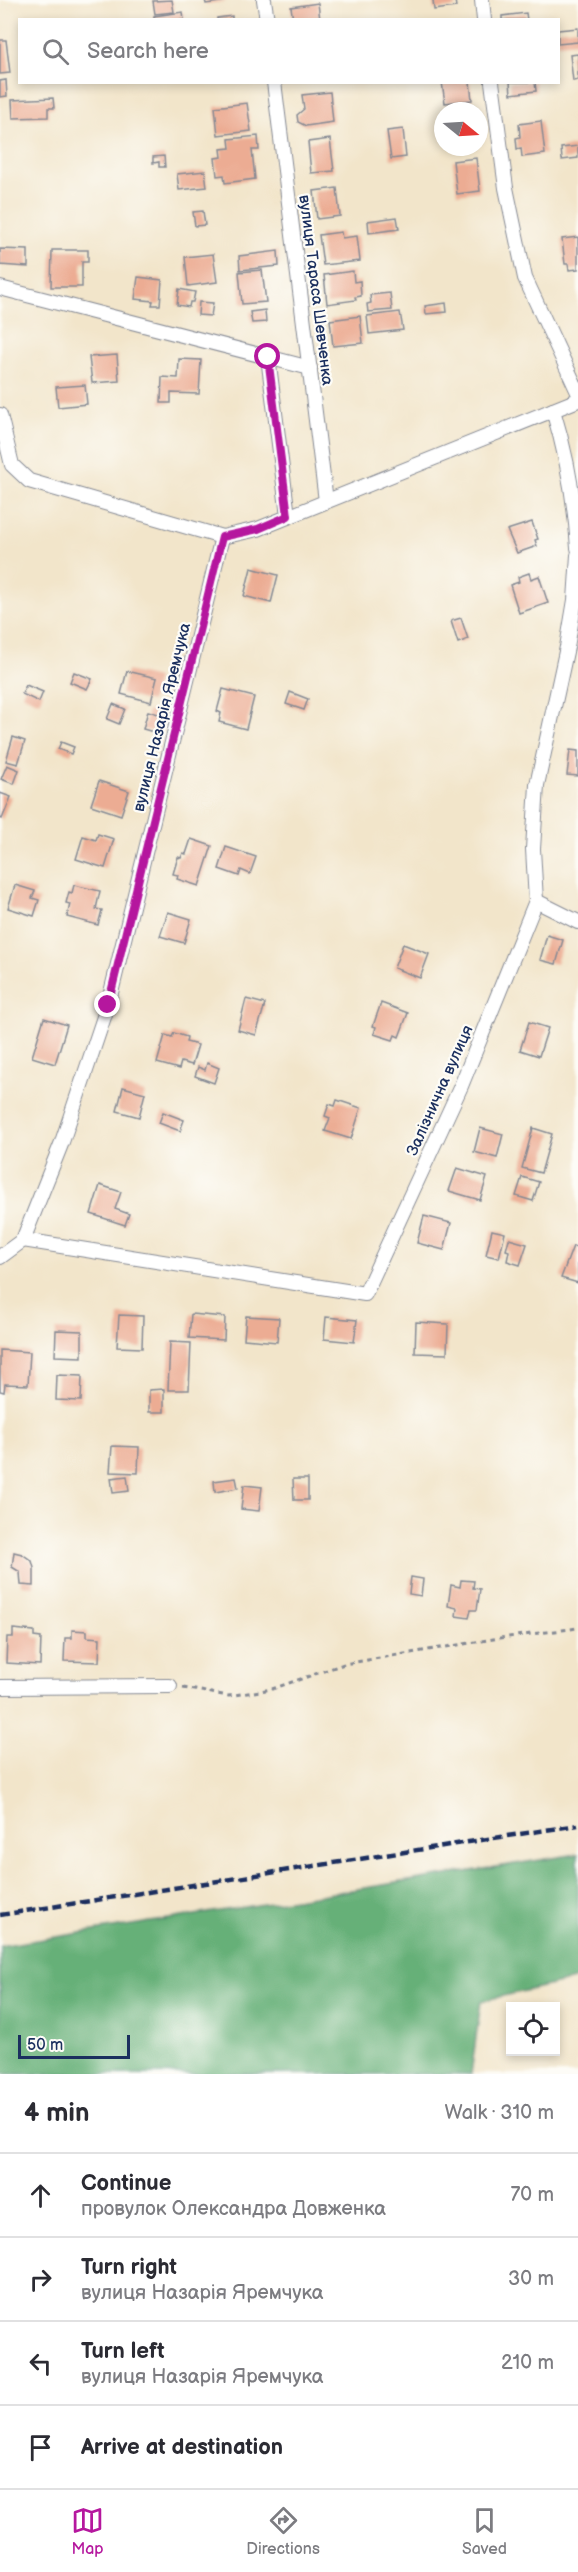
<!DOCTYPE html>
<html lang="en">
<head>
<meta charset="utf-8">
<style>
  body { margin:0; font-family:"Balsamiq Sans",sans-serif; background:#f2f2f3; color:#2b2b33 }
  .controls { position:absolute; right:18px; bottom:18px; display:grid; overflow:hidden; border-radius:0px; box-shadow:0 3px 9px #0003 }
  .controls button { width:54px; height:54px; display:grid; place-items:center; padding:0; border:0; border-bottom:2px solid #e1e1e2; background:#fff; color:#2b2b33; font:30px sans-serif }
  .compass { position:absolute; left:434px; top:102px; width:54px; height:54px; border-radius:50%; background:#fff; box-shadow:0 3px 9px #0003; rotate:108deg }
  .scale { position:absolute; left:18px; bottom:15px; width:112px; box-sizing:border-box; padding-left:6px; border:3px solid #1b2f5e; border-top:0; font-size:16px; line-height:21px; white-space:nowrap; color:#1b2f5e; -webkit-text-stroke:4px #fdfcf7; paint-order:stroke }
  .stop { position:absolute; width:18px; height:18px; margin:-14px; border:4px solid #b5179e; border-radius:50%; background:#fff }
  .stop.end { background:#b5179e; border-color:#fff; box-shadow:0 2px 6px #0008 }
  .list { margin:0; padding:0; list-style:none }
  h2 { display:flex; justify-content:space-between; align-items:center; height:78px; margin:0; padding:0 24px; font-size:26px }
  h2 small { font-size:20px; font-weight:400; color:#7c7c81 }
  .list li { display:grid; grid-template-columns:39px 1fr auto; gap:18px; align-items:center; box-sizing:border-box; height:84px; padding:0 24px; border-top:2px solid #e1e1e2 }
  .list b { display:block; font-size:22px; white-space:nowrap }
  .list p { margin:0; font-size:20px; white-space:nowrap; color:#7c7c81 }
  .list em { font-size:20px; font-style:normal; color:#7c7c81 }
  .icon { flex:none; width:33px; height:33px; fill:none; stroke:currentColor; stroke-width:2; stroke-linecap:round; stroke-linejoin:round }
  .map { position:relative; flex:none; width:578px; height:2074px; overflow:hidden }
  .search { position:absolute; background:#fff; box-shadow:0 3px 9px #0003; left:18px; right:18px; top:18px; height:66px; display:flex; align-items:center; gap:15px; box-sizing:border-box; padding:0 21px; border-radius:0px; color:#7c7c81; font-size:22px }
  .sheet { height:414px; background:#fff }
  nav { display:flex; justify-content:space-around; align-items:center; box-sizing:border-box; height:84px; border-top:2px solid #e1e1e2; background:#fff; font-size:16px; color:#7c7c81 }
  nav a { display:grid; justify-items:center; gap:3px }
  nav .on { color:#b5179e }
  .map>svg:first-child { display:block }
  .forest { fill:#66b078; stroke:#40706b; stroke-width:1.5 }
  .building { fill:#ecac93 }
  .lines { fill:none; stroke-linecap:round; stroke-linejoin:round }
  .minor-casing { stroke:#868a94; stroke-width:16 }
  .path { stroke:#868a94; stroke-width:3; stroke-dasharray:4.5 4.5; stroke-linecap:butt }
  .minor { stroke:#fff; stroke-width:14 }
  .rail { stroke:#1b2f5e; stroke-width:4.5; stroke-dasharray:9 4.5; stroke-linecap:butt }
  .route { stroke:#b5179e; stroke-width:8 }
  .labels { text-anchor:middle; stroke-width:4.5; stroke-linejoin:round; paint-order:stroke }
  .street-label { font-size:16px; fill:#1b2f5e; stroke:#fdfcf7 }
</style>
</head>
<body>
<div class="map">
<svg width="578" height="2074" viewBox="0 0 578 2074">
  <rect width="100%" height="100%" fill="#fdfcf7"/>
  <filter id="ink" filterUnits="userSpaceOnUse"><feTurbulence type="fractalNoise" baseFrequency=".0167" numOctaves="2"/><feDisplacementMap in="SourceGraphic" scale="12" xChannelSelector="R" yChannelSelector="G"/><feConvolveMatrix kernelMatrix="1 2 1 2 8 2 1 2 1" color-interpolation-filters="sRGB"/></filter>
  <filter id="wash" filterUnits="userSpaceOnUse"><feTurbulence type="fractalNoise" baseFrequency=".008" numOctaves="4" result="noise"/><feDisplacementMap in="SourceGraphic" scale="24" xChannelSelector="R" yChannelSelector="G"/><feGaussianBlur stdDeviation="1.35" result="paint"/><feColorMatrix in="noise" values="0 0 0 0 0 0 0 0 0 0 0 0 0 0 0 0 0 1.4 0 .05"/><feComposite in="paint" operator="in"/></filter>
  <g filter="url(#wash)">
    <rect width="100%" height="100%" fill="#f2e5ca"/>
    <polygon class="forest" points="578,1854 578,1979 481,2001 471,2074 0,2074 0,1946"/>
    <g id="blocks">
      <g class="building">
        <polygon points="172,0 174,12 155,14 153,1"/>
        <polygon points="205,0 226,0 226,1 206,4"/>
        <polygon points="433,0 455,0 456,7 434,10"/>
        <polygon points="318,3 320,20 293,20 291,7"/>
        <polygon points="183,12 184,20 154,20 154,16"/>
        <polygon points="526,13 527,20 502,20 502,16"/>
        <polygon points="232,16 232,20 217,20 217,18"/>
        <polygon points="578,28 578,42 558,44 558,30"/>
        <polygon points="0,40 6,40 10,73 0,74"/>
        <polygon points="578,54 578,80 573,81 570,55"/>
        <polygon points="6,80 7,96 0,97 0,81"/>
        <polygon points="442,82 470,82 472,100 445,103"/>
        <polygon points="510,82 535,82 536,91 511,94"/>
        <polygon points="330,92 333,122 306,126 298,122 297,115 304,109 302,95"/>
        <polygon points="53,98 54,108 48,108 48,117 13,118 12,100"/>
        <polygon points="247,103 251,131 218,135 215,107"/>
        <polygon points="541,121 545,154 522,157 521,148 517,149 516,138 520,137 519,124"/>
        <polygon points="403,129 406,157 391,159 387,131"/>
        <polygon points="258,136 259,150 252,150 255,179 225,183 224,175 217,176 215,158 222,157 221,149 230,148 229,139"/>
        <polygon points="330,139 334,171 311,173 308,142"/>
        <polygon points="578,146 578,158 562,160 561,148"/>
        <polygon points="164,156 165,167 159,167 159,162 153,163 153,157"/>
        <polygon points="476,158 480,191 457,194 453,161"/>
        <polygon points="205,171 207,187 179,190 177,174"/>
        <polygon points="337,188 340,216 317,219 314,191"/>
        <polygon points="203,211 205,225 195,226 193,212"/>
        <polygon points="397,217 399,229 369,233 368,221"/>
        <polygon points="341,232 342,238 357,236 360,261 323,265 319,235"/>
        <polygon points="578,237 578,269 569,270 568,264 565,264 562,239"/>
        <polygon points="0,249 28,250 28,267 0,265"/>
        <polygon points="52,250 88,250 88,262 82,262 82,287 51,287"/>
        <polygon points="278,251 279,266 240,270 239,256"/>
        <polygon points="213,254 217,282 188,286 185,257"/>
        <polygon points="262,270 266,302 242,304 239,272"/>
        <polygon points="353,271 354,282 360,281 361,296 355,297 356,300 327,304 324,275"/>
        <polygon points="138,277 162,280 160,305 152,305 153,301 135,299"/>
        <polygon points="179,289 195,292 193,302 190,302 189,307 177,305"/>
        <polygon points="390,293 392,310 368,312 367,304 371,303 370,295"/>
        <polygon points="199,302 213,303 211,316 198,315"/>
        <polygon points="446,303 447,312 426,314 425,306"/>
        <polygon points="265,310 266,322 252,323 250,312"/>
        <polygon points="400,312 403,330 369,334 367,316"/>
        <polygon points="360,316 363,343 333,346 330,320"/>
        <polygon points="117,355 119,381 92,383 89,357"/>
        <polygon points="179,359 201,360 199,394 171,393 171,403 161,403 162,377 178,378"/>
        <polygon points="85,385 87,404 58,407 56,387"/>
        <polygon points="532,522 538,539 535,540 537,546 517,553 507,530"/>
        <polygon points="251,568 278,575 271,603 244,596"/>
        <polygon points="529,573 531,579 539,576 548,603 519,613 510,585 519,582 518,577"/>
        <polygon points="461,618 468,639 458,643 451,621"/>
        <polygon points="127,671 157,678 151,702 121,694"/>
        <polygon points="74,672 92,679 87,689 70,682"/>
        <polygon points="26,685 43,692 39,702 22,694"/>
        <polygon points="223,689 254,697 246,729 219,722 221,713 217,711"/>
        <polygon points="290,692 308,699 304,710 286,704"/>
        <polygon points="113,704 125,709 119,724 107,719"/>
        <polygon points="148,711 162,715 157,733 143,729"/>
        <polygon points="13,737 25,741 18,764 6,761"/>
        <polygon points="61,742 74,747 71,754 58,749"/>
        <polygon points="570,750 578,751 578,776 567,775"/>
        <polygon points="7,765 19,770 14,784 1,779"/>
        <polygon points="99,781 129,791 121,815 91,805"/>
        <polygon points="0,793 11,797 2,819 0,818"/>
        <polygon points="98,834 114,839 105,868 76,859 83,836 96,840"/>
        <polygon points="191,839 212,846 199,886 177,879 178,875 173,874 178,857 181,858 183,853 186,854"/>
        <polygon points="226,847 256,857 250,874 241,870 239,876 219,869"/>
        <polygon points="15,885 35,891 32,898 39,900 34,916 8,908"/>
        <polygon points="74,885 100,891 96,909 102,910 98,925 67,917 70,904 66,903 69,892 72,893"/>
        <polygon points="168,912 191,919 184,943 160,936"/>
        <polygon points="547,935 563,940 556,964 540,960"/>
        <polygon points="403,944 429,954 420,978 394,968"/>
        <polygon points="246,999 265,1004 256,1035 238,1030"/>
        <polygon points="381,1003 408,1013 399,1037 395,1035 393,1040 374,1034 376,1027 373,1026"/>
        <polygon points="44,1018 67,1025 55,1064 32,1057"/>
        <polygon points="529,1022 548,1028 539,1056 520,1050"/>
        <polygon points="174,1033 187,1037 186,1042 198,1045 192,1065 181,1062 179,1069 157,1063 165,1035 172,1037"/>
        <polygon points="207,1063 219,1068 214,1083 195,1076 198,1067 205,1070"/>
        <polygon points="123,1087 145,1093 139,1117 117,1111"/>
        <polygon points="337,1100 361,1108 351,1139 325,1131 330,1118 325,1116 329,1104 335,1106"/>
        <polygon points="163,1112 184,1120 180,1131 159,1123"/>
        <polygon points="480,1128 503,1134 497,1158 474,1152"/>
        <polygon points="533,1128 552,1134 541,1173 522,1168"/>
        <polygon points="457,1168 487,1177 480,1200 449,1191"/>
        <polygon points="522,1177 539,1182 533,1201 516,1196"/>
        <polygon points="100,1185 121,1192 115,1209 129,1214 125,1225 91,1214"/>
        <polygon points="424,1216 451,1223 444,1250 417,1243"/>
        <polygon points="492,1230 505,1233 499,1258 486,1255"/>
        <polygon points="509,1239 527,1244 520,1265 507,1261 509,1251 506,1250"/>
        <polygon points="573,1246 578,1248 578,1283 561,1278"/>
        <polygon points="191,1314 225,1317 224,1340 189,1338"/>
        <polygon points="119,1315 143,1316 142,1348 117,1347"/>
        <polygon points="246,1316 279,1318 277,1342 244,1339"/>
        <polygon points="326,1317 357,1320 354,1342 324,1339"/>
        <polygon points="416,1322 448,1324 447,1354 415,1353"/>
        <polygon points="56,1330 82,1331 82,1357 55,1356"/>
        <polygon points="170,1342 191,1343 189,1390 168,1390"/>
        <polygon points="0,1350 30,1352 28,1385 5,1384 4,1392 0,1391"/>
        <polygon points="57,1375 82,1376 81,1401 56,1400"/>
        <polygon points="164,1389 164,1412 149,1412 149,1390"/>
        <polygon points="112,1446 139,1447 138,1473 110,1472"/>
        <polygon points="127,1476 129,1491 113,1493 111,1478"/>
        <polygon points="236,1478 238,1488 215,1492 214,1481"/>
        <polygon points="293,1479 308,1479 308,1500 294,1500"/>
        <polygon points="244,1485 262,1487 259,1511 241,1509"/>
        <polygon points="14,1552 22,1554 32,1561 34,1568 34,1586 21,1585 20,1572 12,1567"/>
        <polygon points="411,1577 423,1579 421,1596 409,1594"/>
        <polygon points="461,1580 474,1581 473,1588 480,1589 477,1610 471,1610 469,1618 456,1616 457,1608 448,1606 451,1585 460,1587"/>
        <polygon points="13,1629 34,1631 34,1637 41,1638 40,1665 6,1663 7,1637 13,1637"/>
        <polygon points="72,1630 87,1631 87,1637 100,1638 99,1662 64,1661 65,1638 72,1638"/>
      </g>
    </g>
  </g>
  <g filter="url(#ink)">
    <use href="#blocks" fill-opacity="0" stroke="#868a94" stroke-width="1.5"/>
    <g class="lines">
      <defs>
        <g id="minor">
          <polyline points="264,0 267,20"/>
          <polyline points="482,0 484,20"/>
          <polyline points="274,82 326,501"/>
          <polyline points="492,82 506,188 525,278 578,392"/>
          <polyline points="0,288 310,368"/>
          <polyline points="268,357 288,516"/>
          <path d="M553 410C567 456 575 500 578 548"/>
          <polyline points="0,415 12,465 29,481 222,537"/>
          <polyline points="536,901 578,922"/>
          <polyline points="23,1240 365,1294 461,1086 536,901 533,849 537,785 567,647 575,600 578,555"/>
          <polyline points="0,1257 23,1240 62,1142 108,1005 222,537 258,529 578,400"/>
          <polyline points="0,1687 170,1686"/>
        </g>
      </defs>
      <use href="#minor" class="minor-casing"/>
      <polyline class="path" points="183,1688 229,1696 272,1689 344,1664 500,1638 578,1628"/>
      <use href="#minor" class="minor"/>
      <polyline class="rail" points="0,1915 578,1825"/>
    </g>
  </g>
  <g class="lines" filter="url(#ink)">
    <polyline class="route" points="108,1005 222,537 258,529 288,516 268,357"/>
  </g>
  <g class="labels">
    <g class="street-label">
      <text transform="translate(317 290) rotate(83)" y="6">вулиця Тараса Шевченка</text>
      <text transform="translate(161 717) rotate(-76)" y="6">вулиця Назарія Яремчука</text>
      <text transform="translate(439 1090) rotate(-66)" y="6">Залізнична вулиця</text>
    </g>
  </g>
</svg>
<div class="controls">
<button><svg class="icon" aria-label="locate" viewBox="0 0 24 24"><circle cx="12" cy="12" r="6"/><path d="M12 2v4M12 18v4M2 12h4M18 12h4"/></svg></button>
</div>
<svg class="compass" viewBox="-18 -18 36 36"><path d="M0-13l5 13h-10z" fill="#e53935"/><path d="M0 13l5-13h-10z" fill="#7c7c81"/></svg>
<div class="scale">50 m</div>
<div class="stop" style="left:268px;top:357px"></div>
<div class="stop end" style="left:108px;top:1005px"></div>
<div class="search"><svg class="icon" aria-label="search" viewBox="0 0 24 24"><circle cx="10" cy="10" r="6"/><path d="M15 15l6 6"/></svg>Search here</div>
</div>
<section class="sheet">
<h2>4 min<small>Walk · 310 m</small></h2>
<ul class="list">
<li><svg class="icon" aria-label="ahead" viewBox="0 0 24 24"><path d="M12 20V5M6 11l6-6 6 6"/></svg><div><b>Continue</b><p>провулок Олександра Довженка</p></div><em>70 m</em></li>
<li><svg class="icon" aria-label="right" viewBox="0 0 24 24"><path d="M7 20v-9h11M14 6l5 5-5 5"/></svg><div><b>Turn right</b><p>вулиця Назарія Яремчука</p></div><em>30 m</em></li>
<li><svg class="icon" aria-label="left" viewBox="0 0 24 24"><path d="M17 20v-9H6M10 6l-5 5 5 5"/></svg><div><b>Turn left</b><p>вулиця Назарія Яремчука</p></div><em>210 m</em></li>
<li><svg class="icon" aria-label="arrive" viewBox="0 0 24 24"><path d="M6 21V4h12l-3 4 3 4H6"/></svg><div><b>Arrive at destination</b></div></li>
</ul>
</section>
<nav>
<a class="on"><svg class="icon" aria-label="map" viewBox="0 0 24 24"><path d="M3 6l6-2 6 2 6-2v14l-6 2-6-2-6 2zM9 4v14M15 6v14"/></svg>Map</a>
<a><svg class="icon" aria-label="directions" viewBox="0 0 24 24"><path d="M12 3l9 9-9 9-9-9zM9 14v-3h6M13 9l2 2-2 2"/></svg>Directions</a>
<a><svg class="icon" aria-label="saved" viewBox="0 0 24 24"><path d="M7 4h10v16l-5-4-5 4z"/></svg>Saved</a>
</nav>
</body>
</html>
